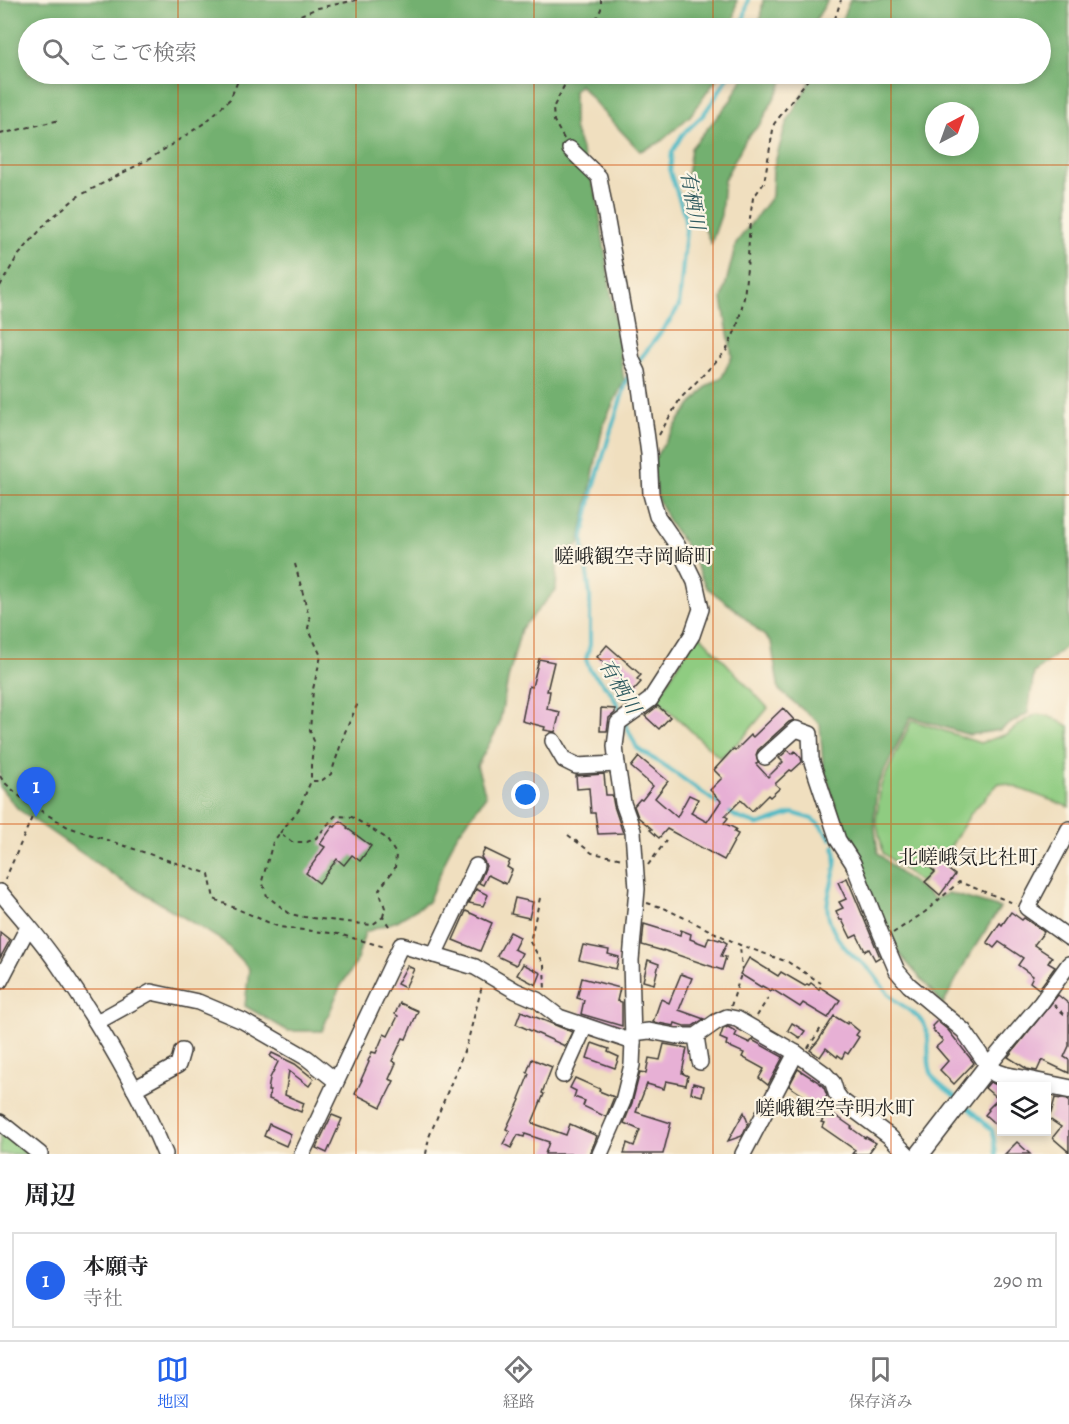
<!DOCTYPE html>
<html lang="ja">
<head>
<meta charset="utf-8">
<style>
  body { margin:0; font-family:Alegreya,"Noto Serif JP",serif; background:#f6f6f6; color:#202124 }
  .controls { position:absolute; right:18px; bottom:18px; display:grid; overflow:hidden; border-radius:0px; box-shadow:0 3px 9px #0003 }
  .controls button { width:54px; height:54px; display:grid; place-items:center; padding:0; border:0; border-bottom:2px solid #e0e0e0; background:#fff; color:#202124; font:30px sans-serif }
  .compass { position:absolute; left:925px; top:102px; width:54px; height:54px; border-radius:50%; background:#fff; box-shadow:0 3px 9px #0003; rotate:41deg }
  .you { position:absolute; left:526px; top:795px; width:21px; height:21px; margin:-15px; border:4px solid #fff; border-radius:50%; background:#1a73e8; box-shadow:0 0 0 9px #1a73e833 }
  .badge { display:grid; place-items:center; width:39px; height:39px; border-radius:50%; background:#2563eb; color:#fff; font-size:20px; font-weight:700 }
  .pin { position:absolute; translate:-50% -50px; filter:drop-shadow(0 2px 3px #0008) }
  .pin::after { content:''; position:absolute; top:32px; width:21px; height:18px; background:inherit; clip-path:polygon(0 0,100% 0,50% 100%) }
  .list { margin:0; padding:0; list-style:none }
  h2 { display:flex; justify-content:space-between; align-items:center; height:78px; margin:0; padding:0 24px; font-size:26px }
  h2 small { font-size:20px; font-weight:400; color:#757577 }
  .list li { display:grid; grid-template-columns:39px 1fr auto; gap:18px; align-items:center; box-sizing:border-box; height:96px; margin:0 12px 12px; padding:0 12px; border:2px solid #e0e0e0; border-radius:0px }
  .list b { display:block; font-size:22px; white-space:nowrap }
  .list p { margin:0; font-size:20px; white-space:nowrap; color:#757577 }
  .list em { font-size:20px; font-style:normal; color:#757577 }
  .icon { flex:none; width:33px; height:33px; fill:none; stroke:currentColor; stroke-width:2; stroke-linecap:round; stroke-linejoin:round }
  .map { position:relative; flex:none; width:1069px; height:1154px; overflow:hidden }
  .search { position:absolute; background:#fff; box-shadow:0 3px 9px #0003; left:18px; right:18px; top:18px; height:66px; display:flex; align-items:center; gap:15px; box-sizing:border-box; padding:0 21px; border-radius:33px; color:#757577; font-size:22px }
  .sheet { height:186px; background:#fff }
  nav { display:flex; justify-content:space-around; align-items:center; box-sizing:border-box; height:84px; border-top:2px solid #e0e0e0; background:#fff; font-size:16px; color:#757577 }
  nav a { display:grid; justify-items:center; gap:3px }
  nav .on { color:#2563eb }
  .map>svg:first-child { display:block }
  .green { fill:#8fcc81; stroke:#56744e; stroke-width:1.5 }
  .forest { fill:#73b06f; stroke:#486646; stroke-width:1.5; fill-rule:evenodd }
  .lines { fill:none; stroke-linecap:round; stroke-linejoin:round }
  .stream { stroke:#4bb9c5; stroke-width:4 }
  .building { fill:#e7b0d5 }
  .minor-casing { stroke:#3c3934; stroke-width:18 }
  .major-casing { stroke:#3c3934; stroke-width:21 }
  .path { stroke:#3c3934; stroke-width:2; stroke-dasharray:4.5 4.5; stroke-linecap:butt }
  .minor { stroke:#fff; stroke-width:15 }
  .major { stroke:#fff; stroke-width:18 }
  .grid { fill:none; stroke:#d4530e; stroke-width:1.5; stroke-opacity:0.55 }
  .labels { text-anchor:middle; stroke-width:4.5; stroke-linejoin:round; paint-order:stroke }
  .water-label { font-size:20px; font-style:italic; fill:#2f5b60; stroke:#fcf5e5 }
  .neighbourhood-label { font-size:20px; fill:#1c1c1c; stroke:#fcf5e5 }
</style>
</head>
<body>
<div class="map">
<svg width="1069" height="1154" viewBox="0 0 1069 1154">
  <rect width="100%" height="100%" fill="#fcf5e5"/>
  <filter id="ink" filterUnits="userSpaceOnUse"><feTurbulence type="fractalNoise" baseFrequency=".0167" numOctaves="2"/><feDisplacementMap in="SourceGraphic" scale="12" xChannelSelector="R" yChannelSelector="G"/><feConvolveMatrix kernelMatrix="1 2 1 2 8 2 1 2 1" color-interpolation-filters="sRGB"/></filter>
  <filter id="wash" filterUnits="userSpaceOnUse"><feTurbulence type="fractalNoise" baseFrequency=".008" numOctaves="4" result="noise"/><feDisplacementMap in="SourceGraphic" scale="24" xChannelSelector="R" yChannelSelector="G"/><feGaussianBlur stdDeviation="1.35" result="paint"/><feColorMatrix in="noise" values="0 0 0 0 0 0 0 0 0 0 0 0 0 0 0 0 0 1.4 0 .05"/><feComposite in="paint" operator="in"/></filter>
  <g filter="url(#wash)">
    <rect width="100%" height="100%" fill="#f0dfbf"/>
    <g class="green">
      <polygon points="698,633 768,708 743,738 720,758 657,699"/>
      <polygon points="1037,714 1049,716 1069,726 1069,807 1007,784 999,783 971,813 948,851 942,854 934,850 923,864 930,871 921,883 883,853 876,820 881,785 912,720 980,743 1007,734 1027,719"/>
      <polygon points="0,1131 31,1154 0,1154"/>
    </g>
    <g class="forest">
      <polygon points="0,0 737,0 733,28 28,28 28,74 718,74 716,80 690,116 659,143 640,151 604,113 580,85 574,91 574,128 597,197 624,381 603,425 579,545 558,552 556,590 521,629 508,679 499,726 477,766 486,796 455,838 428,902 397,921 365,932 356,963 340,987 322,1031 288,1031 245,1006 249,969 223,941 115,876 18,809 0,787"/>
      <polygon points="763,0 828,0 811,28 759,28"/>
      <path d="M850 0H1069V644L1034 673 1028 713 1000 730 969 735 911 717 877 786 874 820 878 853 901 874 935 899 949 893 1000 908 969 956 943 1004 901 956 885 925 845 837 823 765 820 724 779 690 771 642 736 610 706 587 687 547 670 524 658 499 652 462 682 416 706 387 722 377 732 356 722 299 736 243 772 196 773 169 786 124 814 74H1040V28H838ZM934 111H970V147H934Z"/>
      <polygon points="745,74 787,74 761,123 746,139 724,180 721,215 711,244 686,183 691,148 731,100"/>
    </g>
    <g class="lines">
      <g class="stream">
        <polyline points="742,28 748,0"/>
        <polyline points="637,363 671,319 679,306 686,230 684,213 670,172 672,152 682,135 703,115 713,101 730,74"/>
        <polyline points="623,716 611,692 590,670 586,659 590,645 590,597 587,572 583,555 583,536 593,490 611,430 628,377 632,372"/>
        <polyline points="625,723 637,748 678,775 736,817 759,825 793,813 812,819 820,825 831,839"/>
        <path d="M834 846C841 873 822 896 829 918 833 935 844 948 857 959 862 963 867 966 871 971 879 980 885 992 895 1000 903 1006 913 1012 920 1019 935 1035 923 1059 933 1077 938 1085 950 1092 957 1098"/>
        <polyline points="965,1105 992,1130 994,1138 996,1154"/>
      </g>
    </g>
    <g id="blocks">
      <g class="building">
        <polygon points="607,645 641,675 637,679 641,682 633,691 603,664 604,663 597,657"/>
        <polygon points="539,659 554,662 547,691 550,691 547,709 560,712 555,732 544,730 545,727 522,721 529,686 532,687"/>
        <polygon points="658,706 670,717 659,729 645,716"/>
        <polygon points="601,708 615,709 615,713 609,718 607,731 600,731"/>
        <polygon points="783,708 794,720 789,722 758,750 756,755 758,763 756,764 768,777 783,762 779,758 788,750 792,754 795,751 801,758 802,762 792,771 790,770 775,784 780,788 770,797 768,795 752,811 741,800 725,816 728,818 724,823 736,829 734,832 738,834 724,860 667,829 659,838 650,830 652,829 638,817 634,806 640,799 642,800 653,786 631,767 639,757 668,781 655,798 677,817 689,795 698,799 691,813 707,822 721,801 710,790 722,778 714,770 733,749 735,751 751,735 753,737"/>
        <polygon points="604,774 606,795 612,795 614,806 623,833 598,834 595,813 591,813 589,788 577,789 576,776"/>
        <polygon points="340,821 348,827 347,828 371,846 360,861 352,855 344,865 337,859 319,883 306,873 325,847 320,844 333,826 335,827"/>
        <polygon points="485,849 510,861 507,867 512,870 506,884 488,875 483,885 479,883 486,866 484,861 481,857"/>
        <polygon points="932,857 955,875 940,895 925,882 935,872 926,864"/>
        <polygon points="847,878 880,957 875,960 869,949 865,951 857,935 851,938 842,920 840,920 836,911 843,908 839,902 846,899 838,882"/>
        <polygon points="476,889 488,895 483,906 469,903"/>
        <polygon points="515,898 533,902 529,918 511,914"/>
        <polygon points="466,911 492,923 480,951 453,940"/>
        <polygon points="1011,912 1022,920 1024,918 1044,932 1034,945 1052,957 1048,963 1055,967 1039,989 1030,982 1033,976 1018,965 1023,958 999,942 994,948 987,942 1000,923 1002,925"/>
        <polygon points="644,924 680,935 681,930 691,934 690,939 706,945 709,937 719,940 720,939 727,943 721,956 726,957 722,970 663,950 663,951 642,945"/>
        <polygon points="0,932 10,940 0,958"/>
        <polygon points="510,932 520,937 514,949 522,953 516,965 497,956"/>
        <polygon points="583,945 609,950 608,954 619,957 616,969 579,960"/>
        <polygon points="749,958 778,976 781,972 805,986 807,984 809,985 811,983 819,989 820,987 840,1000 828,1018 803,1003 800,1007 772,989 771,991 762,986 761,987 740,974"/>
        <polygon points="648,960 659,964 654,984 643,981"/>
        <polygon points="523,964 541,973 536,985 517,975"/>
        <polygon points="407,966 414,969 405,988 397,984"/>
        <polygon points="681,974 692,978 679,1010 704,1019 693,1026 684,1026 675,1023 674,1026 653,1022 661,999 669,1003"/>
        <polygon points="582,978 620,988 617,1001 622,1002 622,1026 581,1014 584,1000 577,998"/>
        <polygon points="1058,995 1069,1004 1069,1046 1064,1057 1069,1060 1069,1073 1042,1060 1037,1071 1027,1069 1008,1057"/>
        <polygon points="400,1003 418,1011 406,1039 403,1038 392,1061 396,1063 389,1079 394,1081 381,1107 355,1094 362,1080 361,1080 369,1062 368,1061 372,1052 376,1053 384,1034 388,1036 398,1016 395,1014"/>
        <polygon points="521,1011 572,1032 565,1046 516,1024"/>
        <polygon points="834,1016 847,1024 848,1022 859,1031 856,1035 859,1037 848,1054 845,1052 842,1058 838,1055 837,1057 826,1048 820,1057 810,1050 818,1041"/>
        <polygon points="937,1021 948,1030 974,1063 954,1084 940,1070 948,1061 936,1047 943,1041 933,1030 934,1029 932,1026"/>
        <polygon points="792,1023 805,1031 800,1038 788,1030"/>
        <polygon points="728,1027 737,1032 735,1036 750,1043 752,1040 783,1057 768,1085 759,1078 764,1069 742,1057 744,1053 726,1045 727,1041 720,1038 723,1029"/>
        <polygon points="592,1043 609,1049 608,1052 619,1057 615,1068 587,1058"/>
        <polygon points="664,1044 687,1048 682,1073 688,1076 686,1085 666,1081 664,1089 647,1084 636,1112 671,1123 663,1154 624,1154 627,1143 634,1146 640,1130 624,1123 632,1103 640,1072 646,1073 649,1058 660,1060"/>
        <polygon points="272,1053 295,1064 314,1079 309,1086 289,1071 285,1095 304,1103 301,1112 269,1099 270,1091 268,1091 270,1078 278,1062 270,1056"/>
        <polygon points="532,1059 552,1067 542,1093 544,1094 532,1123 566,1135 570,1124 597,1136 590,1154 545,1154 549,1142 525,1134 524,1137 518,1135 511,1148 503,1144 510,1131 506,1129 520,1100 519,1099 529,1074 527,1072"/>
        <polygon points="798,1069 820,1083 824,1088 827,1096 822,1104 824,1105 819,1114 806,1106 810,1100 789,1086"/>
        <polygon points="575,1078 600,1089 599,1091 614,1097 606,1117 583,1106 585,1101 574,1097 576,1091 570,1088"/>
        <polygon points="990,1082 1002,1087 1002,1130 985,1115 989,1110 988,1109 998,1099 985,1088"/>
        <polygon points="693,1083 704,1086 702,1096 691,1093"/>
        <polygon points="1055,1098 1069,1100 1069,1152 1054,1139 1053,1137 1061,1127 1048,1118 1051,1113"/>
        <polygon points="829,1111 852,1127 851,1128 865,1138 866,1137 876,1143 868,1154 852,1154 855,1150 822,1127 824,1123 821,1122"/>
        <polygon points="744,1112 748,1123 742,1136 728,1141"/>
        <polygon points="332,1115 342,1119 327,1153 316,1148"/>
        <polygon points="269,1124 291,1134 286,1146 264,1136"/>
        <polygon points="1017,1142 1030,1154 1005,1154"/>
      </g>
    </g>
  </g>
  <g filter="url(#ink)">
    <use href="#blocks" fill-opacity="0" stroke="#3c3934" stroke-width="1.5"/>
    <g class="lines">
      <defs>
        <g id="minor">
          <polyline points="570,149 599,177 632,360 638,372 649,454 651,494 657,516 677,545 695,582 701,609 692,635 650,700 618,723 615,746 617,764 623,803 633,831 637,889 631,960 633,1042 632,1065 623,1101 600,1154"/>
          <polyline points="553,741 564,760 576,766 617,764"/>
          <polyline points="765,757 796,729 810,734 811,759 838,840 853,863 881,934 897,971 909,985 964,1031 988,1066 1041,1003 1069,964"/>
          <polyline points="1069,829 1027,908 1069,938"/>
          <path d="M0 892C19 915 40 938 57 963 99 1023 137 1087 165 1154"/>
          <polyline points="434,955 476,866"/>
          <polyline points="0,981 28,927"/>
          <polyline points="97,1022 151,992 198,1002 243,1021 307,1058 336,1081"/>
          <polyline points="633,1033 649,1031 676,1036 696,1036 716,1022 727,1017 737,1019 796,1053 825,1074 833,1083 836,1093 841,1100 889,1136 907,1154"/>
          <polyline points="696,1036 700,1062"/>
          <polyline points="563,1075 585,1026"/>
          <polyline points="134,1089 178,1065 182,1051"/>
          <polyline points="0,1122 40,1154"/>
          <polyline points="302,1154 401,945 475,967 516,991 537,1000 559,1017 633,1042"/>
          <polyline points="743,1154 796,1053"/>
        </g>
        <polyline id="major" points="920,1154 988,1066 996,1073 1005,1076 1069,1089"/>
      </defs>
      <use href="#minor" class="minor-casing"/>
      <use href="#major" class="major-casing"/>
      <g class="path">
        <polyline points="267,28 318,8 357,0"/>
        <polyline points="592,28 601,9 601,0"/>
        <polyline points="832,28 841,0"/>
        <polyline points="0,134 60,120"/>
        <polyline points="564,139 554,121 553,108 570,74"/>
        <polyline points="0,286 17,257 48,221 77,197 151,158 206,122 230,99 241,74"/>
        <polyline points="659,435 680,399 726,351 737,327 744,298 748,258 750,218 753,198 764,183 774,124 812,74"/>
        <polyline points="295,564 310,620 308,628 321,656 313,689 310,731 314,741 311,765 311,781"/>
        <polyline points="0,776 3,781 26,802 68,827 209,874 214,899 279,927 338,934 385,947"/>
        <polyline points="280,833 299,809 311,781 321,781 331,774 345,732 358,703"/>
        <polyline points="568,835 592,853 623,859"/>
        <polyline points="648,865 666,841"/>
        <polyline points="5,880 36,808"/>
        <polyline points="540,898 530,942 544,965 545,991"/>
        <polyline points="647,903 664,908 740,945 788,962 821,983"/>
        <polyline points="383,917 385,908 379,890 395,868 396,854 386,838 352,817 335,816 316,838 307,842 292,842 280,833 273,842 262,881 267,896 290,914 304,917 372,925 383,917 389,926"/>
        <polyline points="893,933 925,912 959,882 1016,904"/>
        <polyline points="1054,1005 1064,1014 1069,1016"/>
        <polyline points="731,1006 742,971 740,945"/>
        <polyline points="757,1016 768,998"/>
        <polyline points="808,1048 821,1028"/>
        <polyline points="426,1154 429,1137 467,1044 482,986"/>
      </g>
      <use href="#minor" class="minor"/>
      <use href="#major" class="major"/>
    </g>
  </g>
  <path class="grid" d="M178 0V28M356 0V28M534 0V28M713 0V28M891 0V28M178 74V1154M356 74V1154M534 74V1154M713 74V1154M891 74V1154M0 165H1069M0 330H1069M0 495H1069M0 659H1069M0 824H1069M0 989H1069"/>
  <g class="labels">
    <g class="water-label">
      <text transform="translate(693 200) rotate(80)" y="7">有栖川</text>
      <text transform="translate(620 686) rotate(59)" y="7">有栖川</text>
    </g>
    <g class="neighbourhood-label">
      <text x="634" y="563">嵯峨観空寺岡崎町</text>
      <text x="968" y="864">北嵯峨気比社町</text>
      <text x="835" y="1115">嵯峨観空寺明水町</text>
    </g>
  </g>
</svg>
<div class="controls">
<button><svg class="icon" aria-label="layers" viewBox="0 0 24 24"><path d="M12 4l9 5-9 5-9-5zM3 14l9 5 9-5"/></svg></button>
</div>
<svg class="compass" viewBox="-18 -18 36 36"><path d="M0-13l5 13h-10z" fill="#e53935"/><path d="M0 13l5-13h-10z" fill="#757577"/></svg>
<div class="you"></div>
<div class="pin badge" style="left:36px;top:817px">1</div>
<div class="search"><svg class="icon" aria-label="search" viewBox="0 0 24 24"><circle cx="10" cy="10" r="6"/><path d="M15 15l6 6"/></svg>ここで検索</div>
</div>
<section class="sheet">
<h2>周辺<small></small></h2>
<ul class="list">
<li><span class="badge">1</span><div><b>本願寺</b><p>寺社</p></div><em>290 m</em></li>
</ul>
</section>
<nav>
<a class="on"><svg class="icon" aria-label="map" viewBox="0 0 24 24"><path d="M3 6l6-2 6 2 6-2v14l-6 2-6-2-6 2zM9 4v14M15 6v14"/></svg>地図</a>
<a><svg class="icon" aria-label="directions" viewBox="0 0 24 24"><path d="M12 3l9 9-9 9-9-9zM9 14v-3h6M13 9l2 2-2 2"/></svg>経路</a>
<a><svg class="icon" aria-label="saved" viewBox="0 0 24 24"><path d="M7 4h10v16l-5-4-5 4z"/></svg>保存済み</a>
</nav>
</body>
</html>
